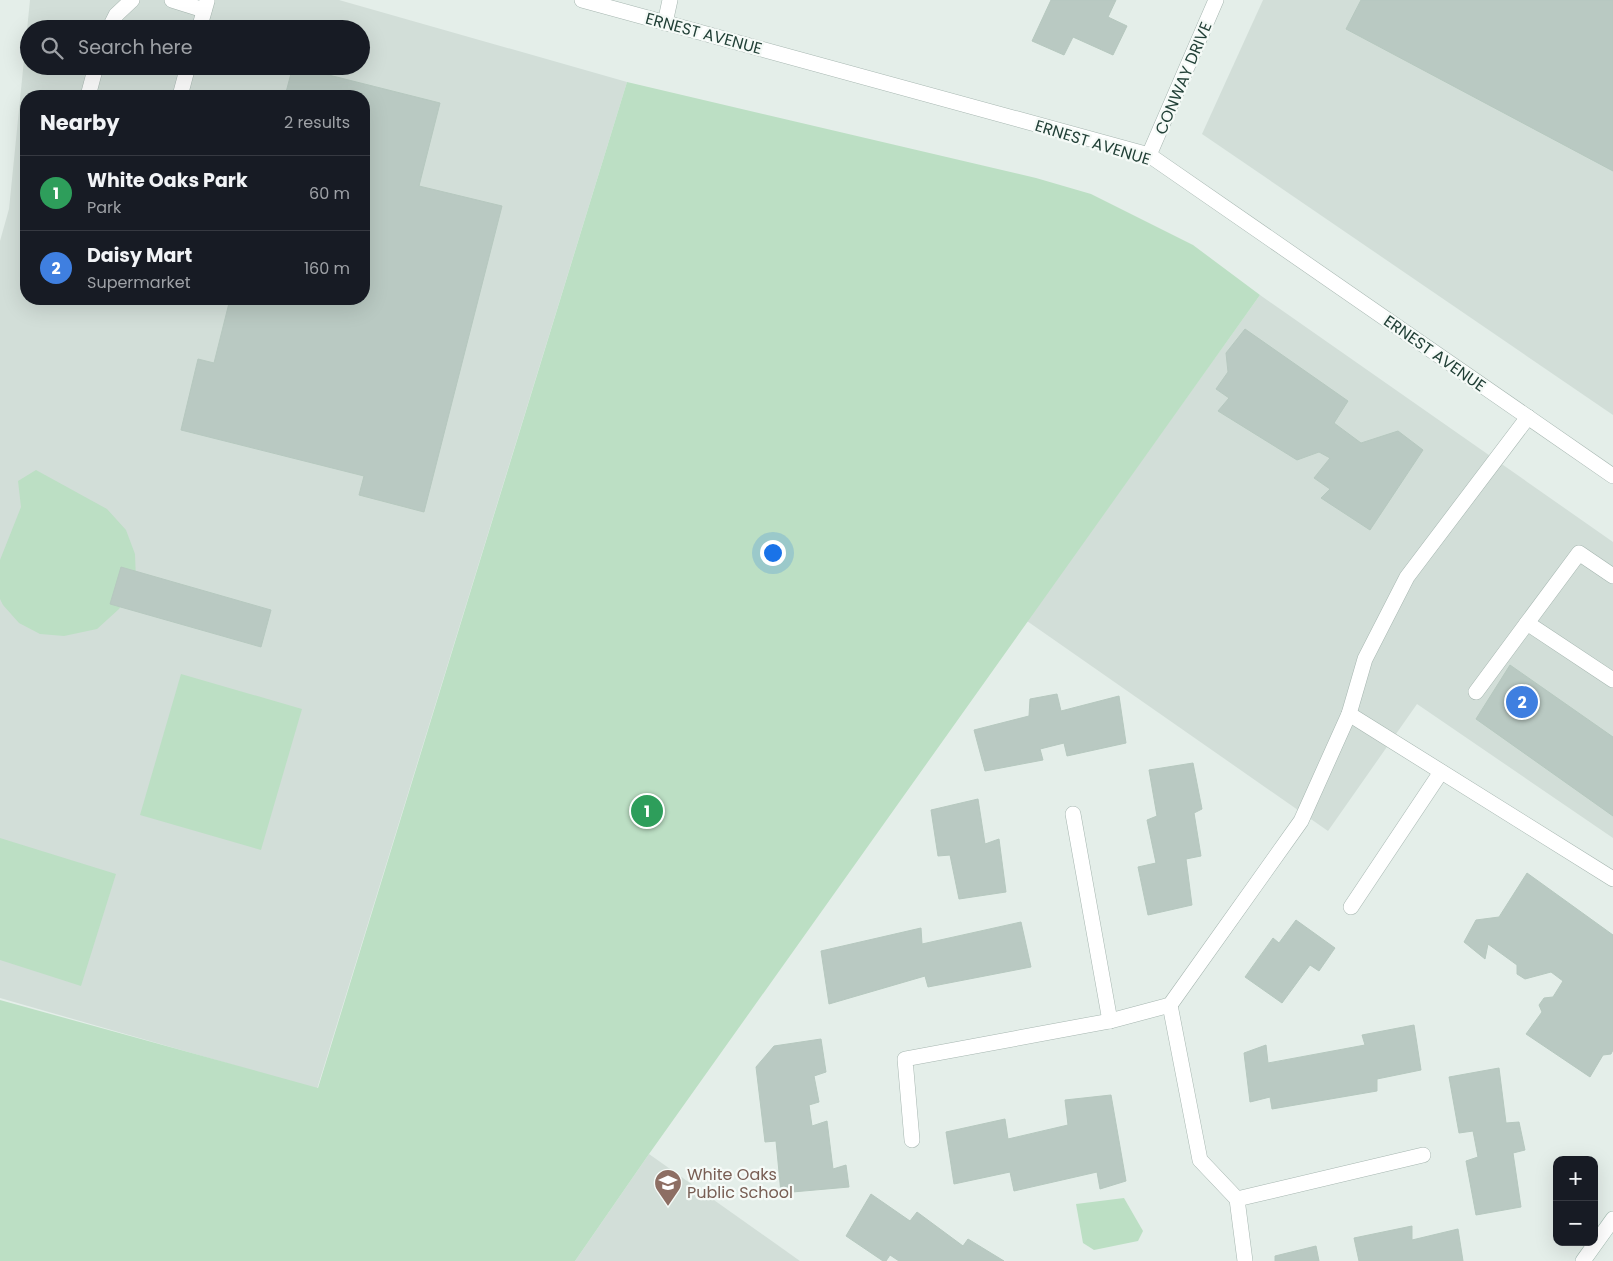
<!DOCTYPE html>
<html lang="en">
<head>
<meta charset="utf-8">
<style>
  body { margin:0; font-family:Poppins,sans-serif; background:#20242c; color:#f1f3f6 }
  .controls { position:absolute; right:15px; bottom:15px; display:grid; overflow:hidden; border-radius:10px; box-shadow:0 5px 20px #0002 }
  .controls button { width:45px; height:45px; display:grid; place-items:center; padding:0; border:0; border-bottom:1px solid #363941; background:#171b24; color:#f1f3f6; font:25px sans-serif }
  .you { position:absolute; left:772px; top:552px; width:18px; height:18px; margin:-12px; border:4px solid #fff; border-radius:50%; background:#1a73e8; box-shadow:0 0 0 8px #1a73e833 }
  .badge { display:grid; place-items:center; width:32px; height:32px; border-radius:50%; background:#b45309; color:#fff; font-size:16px; font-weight:700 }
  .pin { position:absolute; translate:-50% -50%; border:2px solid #fff; box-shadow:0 1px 5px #0006 }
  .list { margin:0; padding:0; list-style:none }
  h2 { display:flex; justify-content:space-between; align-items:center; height:65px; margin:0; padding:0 20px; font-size:21px }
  h2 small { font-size:16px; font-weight:400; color:#9ea1a6 }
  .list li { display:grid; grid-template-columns:32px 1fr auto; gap:15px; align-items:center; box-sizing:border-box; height:75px; padding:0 20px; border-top:1px solid #363941 }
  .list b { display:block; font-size:19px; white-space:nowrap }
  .list p { margin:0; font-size:16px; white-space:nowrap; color:#9ea1a6 }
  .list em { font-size:16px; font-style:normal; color:#9ea1a6 }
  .icon { flex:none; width:28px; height:28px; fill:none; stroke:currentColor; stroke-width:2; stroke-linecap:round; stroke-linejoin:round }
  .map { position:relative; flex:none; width:1613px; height:1261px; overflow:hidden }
  .search { position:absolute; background:#171b24; box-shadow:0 5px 20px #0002; left:20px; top:20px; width:350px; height:55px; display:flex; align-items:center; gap:12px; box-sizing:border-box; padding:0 18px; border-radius:28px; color:#9ea1a6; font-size:19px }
  .panel { position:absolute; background:#171b24; box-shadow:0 5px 20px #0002; left:20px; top:90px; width:350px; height:215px; border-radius:20px }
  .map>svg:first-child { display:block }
  .built { fill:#d2ded8; fill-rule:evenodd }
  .green { fill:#bcdfc4 }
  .building { fill:#b9c9c2; stroke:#b6c8bf }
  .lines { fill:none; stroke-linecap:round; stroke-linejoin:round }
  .service-casing { stroke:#a6b6b0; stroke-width:16 }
  .minor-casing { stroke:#a6b6b0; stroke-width:16 }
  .tertiary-casing { stroke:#a6b6b0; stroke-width:16 }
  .secondary-casing { stroke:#a2bab0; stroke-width:16 }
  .service { stroke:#fff; stroke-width:15 }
  .minor { stroke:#fff; stroke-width:15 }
  .tertiary { stroke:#fff; stroke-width:15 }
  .secondary { stroke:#fff; stroke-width:15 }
  .labels { text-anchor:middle; stroke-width:4.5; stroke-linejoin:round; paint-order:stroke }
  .street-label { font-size:16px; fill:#224037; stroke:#f5faf7 }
  .education-label { font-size:16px; fill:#785e54; stroke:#f5faf7; text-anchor:start }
</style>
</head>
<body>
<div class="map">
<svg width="1613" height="1261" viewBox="0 0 1613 1261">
  <rect width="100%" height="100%" fill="#e4eee9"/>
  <g class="built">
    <path d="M30 0H339L627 82 317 1089 0 998V241L9 209ZM29 29H361V66H29ZM26 96H364V299H26Z"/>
    <polygon points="1263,0 1613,0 1613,415 1202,134"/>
    <polygon points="1260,295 1613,542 1613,838 1417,704 1328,831 1027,621"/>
    <polygon points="649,1154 800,1261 575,1261"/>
  </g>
  <g class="green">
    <polygon points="627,82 1036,178 1091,194 1193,245 1260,295 649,1154 575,1261 0,1261 0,1000 318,1088"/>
    <polygon points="36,470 107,509 126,530 135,554 136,580 119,609 97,629 64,636 40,634 19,623 3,605 0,599 0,560 21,507 18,481"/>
    <polygon points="181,674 302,709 261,850 140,815"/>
    <polygon points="0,838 116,874 81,986 0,960"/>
    <polygon points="1124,1198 1143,1231 1138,1241 1094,1250 1083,1243 1076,1204"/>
  </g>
  <g class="building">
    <polygon points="1051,0 1116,0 1108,17 1127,26 1113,55 1073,37 1064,55 1032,41"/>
    <polygon points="1361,0 1613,0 1613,171 1346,29"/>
    <polygon points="293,66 440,103 419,186 502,206 424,512 359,495 364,476 181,430 198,359 214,363 230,299 364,299 364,96 285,96"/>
    <polygon points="1245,329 1348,401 1334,423 1361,443 1398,431 1423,450 1370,530 1321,498 1330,489 1314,478 1330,458 1319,452 1297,460 1218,411 1229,398 1216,389 1228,372 1226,353"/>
    <polygon points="121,567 271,610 261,647 110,604"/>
    <polygon points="1510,665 1613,737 1613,816 1476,719"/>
    <polygon points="1057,694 1061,711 1119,696 1126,743 1067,756 1064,743 1040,749 1043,760 985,771 974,730 1029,716 1030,699"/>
    <polygon points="1193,763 1202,809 1194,813 1201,856 1186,859 1192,905 1148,915 1138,867 1156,863 1147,820 1157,816 1149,770"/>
    <polygon points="978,799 985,844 999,839 1006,892 959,899 950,855 938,856 931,810"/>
    <polygon points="1527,873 1613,935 1613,1050 1611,1054 1603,1055 1590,1077 1526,1034 1542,1012 1539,1005 1544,998 1553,997 1563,981 1551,972 1525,979 1517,974 1517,965 1488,944 1485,959 1464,942 1476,920 1499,917"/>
    <polygon points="1296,920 1335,948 1319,971 1310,965 1282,1003 1245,977 1273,938 1279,943"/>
    <polygon points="1021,922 1031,967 928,987 925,976 829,1004 821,951 921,928 922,944"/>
    <polygon points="1414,1025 1421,1070 1377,1079 1377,1091 1272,1109 1270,1097 1250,1102 1244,1053 1266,1045 1268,1063 1365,1045 1362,1035"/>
    <polygon points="821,1039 826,1072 814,1076 819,1102 809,1105 812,1126 827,1121 833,1169 846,1165 849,1187 781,1193 776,1141 765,1142 756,1067 774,1046"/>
    <polygon points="1499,1068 1506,1123 1519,1122 1525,1150 1513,1153 1521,1207 1476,1215 1466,1161 1478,1157 1473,1131 1459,1133 1449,1077"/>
    <polygon points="1111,1095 1126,1181 1100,1189 1097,1172 1014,1191 1010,1172 954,1184 946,1132 1005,1119 1008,1139 1068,1125 1065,1100"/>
    <polygon points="871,1194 910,1221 917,1212 963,1246 968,1239 1004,1261 899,1261 890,1255 886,1261 883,1261 846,1236"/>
    <polygon points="1412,1226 1412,1240 1458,1229 1463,1261 1359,1261 1354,1238"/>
    <polygon points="1316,1246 1319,1261 1275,1261 1275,1256"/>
  </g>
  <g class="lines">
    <defs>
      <g id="service">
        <polyline points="172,0 204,10"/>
        <polyline points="109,29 116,15 132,0"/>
        <polyline points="199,29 207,1"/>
        <polyline points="88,96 96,66"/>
        <polyline points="180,96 188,66"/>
        <polyline points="1527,623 1579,553 1613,576"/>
        <polyline points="1476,692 1527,623 1613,680"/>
        <polyline points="1349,714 1613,879"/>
        <polyline points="1073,814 1110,1021"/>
        <polyline points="1351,907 1441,772"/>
        <polyline points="1170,1005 1200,1160 1237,1199 1245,1261"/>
        <polyline points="912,1140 905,1059 1110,1021 1170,1005 1301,821 1349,714 1365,659 1407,577 1528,417"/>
        <polyline points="1237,1199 1423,1155"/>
      </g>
      <g id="minor">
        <polyline points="665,23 670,0"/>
        <polyline points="1149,155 1216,0"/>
      </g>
      <polyline id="tertiary" points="582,0 1149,155 1613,476"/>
      <polyline id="secondary" points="1583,1261 1613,1219"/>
    </defs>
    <use href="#service" class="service-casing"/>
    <use href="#minor" class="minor-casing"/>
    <use href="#tertiary" class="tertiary-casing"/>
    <use href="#secondary" class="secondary-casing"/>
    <use href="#service" class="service"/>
    <use href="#minor" class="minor"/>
    <use href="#tertiary" class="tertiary"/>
    <use href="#secondary" class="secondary"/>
  </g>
  <defs>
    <symbol id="school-pin" viewBox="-11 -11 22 30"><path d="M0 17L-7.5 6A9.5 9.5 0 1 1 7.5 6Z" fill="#8d6e63" stroke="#f5faf7"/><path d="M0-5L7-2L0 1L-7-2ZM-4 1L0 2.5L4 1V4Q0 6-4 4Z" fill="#fff"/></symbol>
  </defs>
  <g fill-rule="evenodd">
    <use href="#school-pin" x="652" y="1167" width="32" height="43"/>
  </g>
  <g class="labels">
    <g class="street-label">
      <text transform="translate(704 33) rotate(15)" y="6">ERNEST AVENUE</text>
      <text transform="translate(1183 78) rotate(-67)" y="6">CONWAY DRIVE</text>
      <text transform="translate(1093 142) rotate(17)" y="6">ERNEST AVENUE</text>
      <text transform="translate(1435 353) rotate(35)" y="6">ERNEST AVENUE</text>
    </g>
    <g class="education-label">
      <text x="687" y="1180">White Oaks<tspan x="687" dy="18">Public School</tspan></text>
    </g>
  </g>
</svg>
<div class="controls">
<button>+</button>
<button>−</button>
</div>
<div class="you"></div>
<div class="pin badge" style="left:647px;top:811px;background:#2e9e5b">1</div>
<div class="pin badge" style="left:1522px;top:702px;background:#3f7fe0">2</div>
<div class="search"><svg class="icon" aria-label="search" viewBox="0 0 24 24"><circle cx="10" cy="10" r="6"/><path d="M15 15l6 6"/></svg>Search here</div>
<section class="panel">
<h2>Nearby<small>2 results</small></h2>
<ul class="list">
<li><span class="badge" style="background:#2e9e5b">1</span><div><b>White Oaks Park</b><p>Park</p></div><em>60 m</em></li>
<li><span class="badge" style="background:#3f7fe0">2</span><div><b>Daisy Mart</b><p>Supermarket</p></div><em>160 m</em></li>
</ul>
</section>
</div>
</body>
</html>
